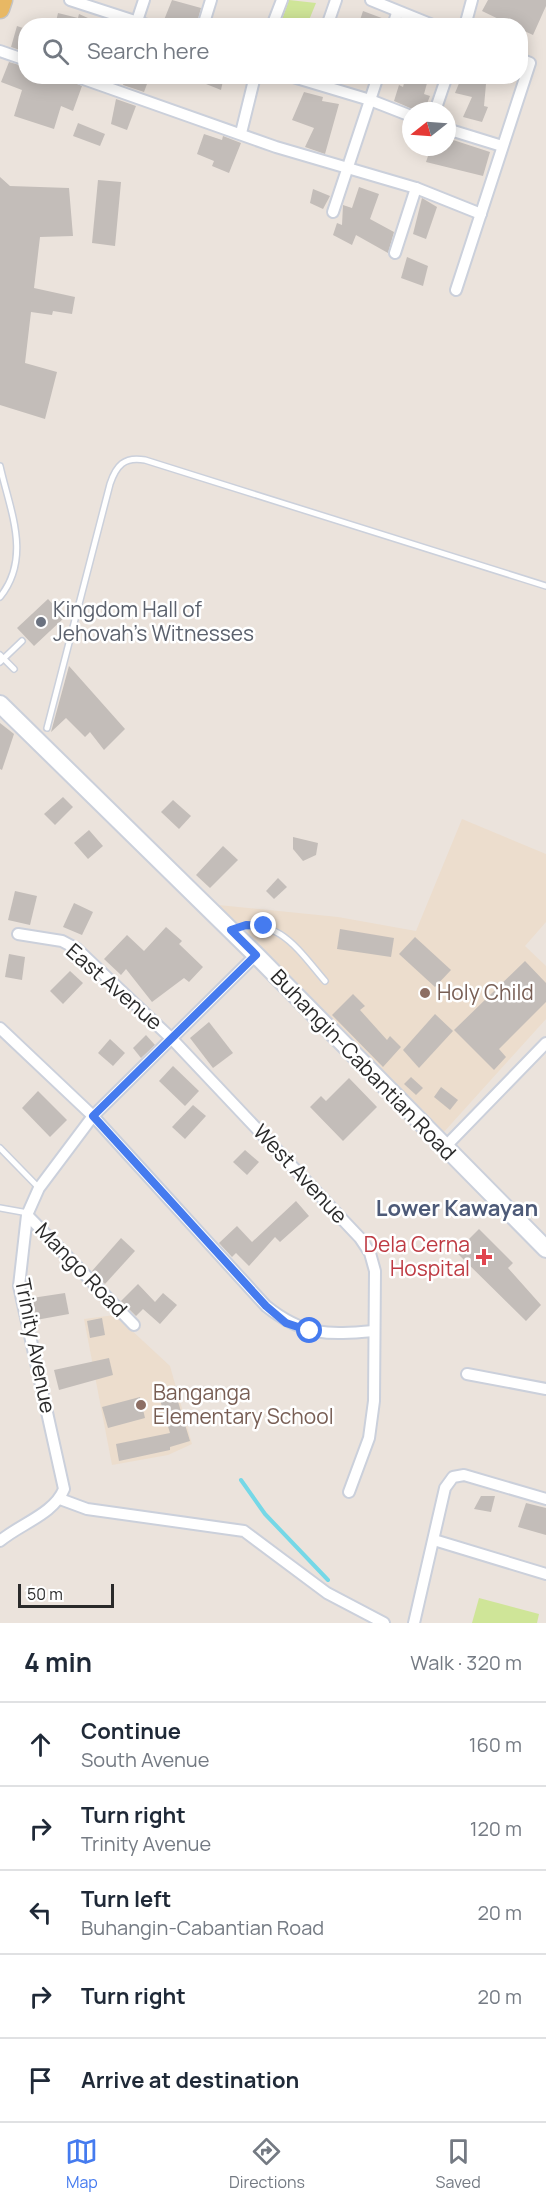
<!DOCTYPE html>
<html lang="en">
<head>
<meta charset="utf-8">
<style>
  body { margin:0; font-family:Manrope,sans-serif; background:#f2f2f3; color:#1f2937 }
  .compass { position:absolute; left:402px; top:102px; width:54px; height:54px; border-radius:50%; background:#fff; box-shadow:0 3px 15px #0003; rotate:253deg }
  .scale { position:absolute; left:18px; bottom:15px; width:96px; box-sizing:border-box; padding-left:6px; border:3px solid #2a2a2a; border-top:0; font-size:16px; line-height:21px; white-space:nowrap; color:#2a2a2a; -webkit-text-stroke:4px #fff; paint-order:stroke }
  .stop { position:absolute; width:18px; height:18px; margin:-14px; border:4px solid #457bef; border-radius:50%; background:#fff }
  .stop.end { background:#457bef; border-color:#fff; box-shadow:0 2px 6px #0008 }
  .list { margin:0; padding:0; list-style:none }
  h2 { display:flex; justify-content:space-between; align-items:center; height:78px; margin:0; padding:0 24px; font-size:26px }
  h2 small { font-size:20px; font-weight:400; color:#747a83 }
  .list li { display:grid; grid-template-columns:39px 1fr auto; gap:18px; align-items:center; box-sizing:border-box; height:84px; padding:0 24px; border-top:2px solid #e0e1e3 }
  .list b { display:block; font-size:22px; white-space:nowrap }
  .list p { margin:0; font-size:20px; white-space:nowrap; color:#747a83 }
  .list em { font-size:20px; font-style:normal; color:#747a83 }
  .icon { flex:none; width:33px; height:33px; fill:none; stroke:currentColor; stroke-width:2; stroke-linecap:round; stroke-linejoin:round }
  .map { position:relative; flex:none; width:546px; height:1623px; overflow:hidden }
  .search { position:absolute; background:#fff; box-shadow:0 3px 15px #0003; left:18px; right:18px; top:18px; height:66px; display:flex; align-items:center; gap:15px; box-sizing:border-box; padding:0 21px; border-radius:24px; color:#747a83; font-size:22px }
  .sheet { height:498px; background:#fff }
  nav { display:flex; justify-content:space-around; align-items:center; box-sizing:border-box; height:84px; border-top:2px solid #e0e1e3; background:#fff; font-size:16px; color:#747a83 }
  nav a { display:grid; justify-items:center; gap:3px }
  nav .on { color:#457bef }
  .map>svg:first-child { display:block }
  .education { fill:#ecddcd }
  .pitch { fill:#cfe598 }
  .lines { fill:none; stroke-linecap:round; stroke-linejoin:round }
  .stream { stroke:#75d8e7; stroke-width:4 }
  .building { fill:#c3bdb9 }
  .service-casing { stroke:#cbd0db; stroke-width:8 }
  .minor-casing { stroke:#cbd0db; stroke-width:14 }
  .secondary-casing { stroke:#cbd0db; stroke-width:20 }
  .primary-casing { stroke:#c3c3c3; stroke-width:21 }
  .service { stroke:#fff; stroke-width:5 }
  .minor { stroke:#fff; stroke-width:10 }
  .secondary { stroke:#fff; stroke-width:16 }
  .primary { stroke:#e8b864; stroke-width:18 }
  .route { stroke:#457bef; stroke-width:8 }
  .worship-dot { fill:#6b7280; stroke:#fff; stroke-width:2 }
  .education-dot { fill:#8d6e63; stroke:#fff; stroke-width:2 }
  .health-dot { fill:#e0444e; stroke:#fff; stroke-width:2 }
  .labels { text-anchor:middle; stroke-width:5; stroke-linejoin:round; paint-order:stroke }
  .worship-label { font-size:21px; fill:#5b616d; stroke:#fff; text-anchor:start }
  .street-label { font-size:21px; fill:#2a2a2a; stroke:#fff }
  .education-label { font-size:21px; fill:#785e54; stroke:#fff; text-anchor:start }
  .health-label { font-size:21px; fill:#be3a42; stroke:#fff; text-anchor:end }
  .neighbourhood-label { font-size:22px; font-weight:bold; fill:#4d5a78; stroke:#fff }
</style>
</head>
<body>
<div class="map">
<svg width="546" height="1623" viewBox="0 0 546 1623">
  <rect width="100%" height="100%" fill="#ebe3dc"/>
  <g class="education">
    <polygon points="462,819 546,854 546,922 525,946 546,966 546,1019 443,1133 218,905 338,917 416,931"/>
    <polygon points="115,1315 170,1366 192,1444 168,1455 112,1465 84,1319"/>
  </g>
  <g class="pitch">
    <polygon points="289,0 316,3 307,25 280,25"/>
    <polygon points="479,1598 539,1614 537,1623 472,1623"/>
  </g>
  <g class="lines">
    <polyline class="stream" points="241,1480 265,1514 328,1580"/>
  </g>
  <g class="building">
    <polygon points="172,0 201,8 196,26 175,26 164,20"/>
    <polygon points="488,0 546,0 546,6 533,35 520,29 520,26 513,26 482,11"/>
    <polygon points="363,11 387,20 386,26 358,26"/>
    <polygon points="58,13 78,18 79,14 106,26 55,26"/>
    <polygon points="17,26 26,29 26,52 11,47"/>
    <polygon points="9,62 26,67 26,76 68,76 70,81 82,86 73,111 61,106 54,129 14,116 22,90 1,82"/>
    <polygon points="125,76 150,76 144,92 123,85"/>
    <polygon points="186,76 224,76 221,90"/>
    <polygon points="406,76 429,76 424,94 430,96 424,111 417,111 394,101 399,85 403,87"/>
    <polygon points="462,76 474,76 486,84 484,106 488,107 482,122 463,117 472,97 455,93"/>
    <polygon points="304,92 323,97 322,101 339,104 325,154 305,147 314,128 292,120"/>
    <polygon points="116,99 136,106 127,130 111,124"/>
    <polygon points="78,123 105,134 100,146 73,136"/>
    <polygon points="204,134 222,140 223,136 241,143 229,173 212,166 214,161 197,154"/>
    <polygon points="447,138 490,152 483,176 426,162 431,147 447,147"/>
    <polygon points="0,177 10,186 69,188 73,236 40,237 34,288 75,297 72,314 53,311 52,315 31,312 25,363 57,372 45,419 0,405"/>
    <polygon points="98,180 121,182 115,246 92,243"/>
    <polygon points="359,187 379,194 370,219 394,232 388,253 356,235 352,245 333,235 337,223 342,225 343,205 352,208"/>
    <polygon points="313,189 330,196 323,209 310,203"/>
    <polygon points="422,198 437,207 426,239 413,234"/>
    <polygon points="407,257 428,266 423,286 401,278"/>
    <polygon points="48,599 65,617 34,646 17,628"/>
    <polygon points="69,666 125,729 104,750 90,732 85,737 66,718 51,732"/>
    <polygon points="0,723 14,734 2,770 0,769"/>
    <polygon points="63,797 73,807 55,825 44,814"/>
    <polygon points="173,800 191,816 179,829 161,812"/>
    <polygon points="89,830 103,846 88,859 74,843"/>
    <polygon points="293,837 318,843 316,855 303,861 293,849"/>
    <polygon points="223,846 238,860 210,888 196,875"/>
    <polygon points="278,878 287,887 274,899 266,891"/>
    <polygon points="15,891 37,896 30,925 8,920"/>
    <polygon points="74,903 93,912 82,935 63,927"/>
    <polygon points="166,927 182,941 179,944 203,967 189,982 184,978 152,1002 126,969 121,975 104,959 127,935 144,951"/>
    <polygon points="340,929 394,938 391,957 337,949"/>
    <polygon points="415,937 451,970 435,987 399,954"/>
    <polygon points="9,954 25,957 22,980 5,977"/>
    <polygon points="525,961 546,983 546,1002 499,1049 506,1057 494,1070 454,1030"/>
    <polygon points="70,971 83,983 63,1004 50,991"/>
    <polygon points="353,994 365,1006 360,1010 387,1040 390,1036 401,1047 383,1067 332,1015"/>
    <polygon points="435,1014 453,1031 419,1068 403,1050"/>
    <polygon points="209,1022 233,1053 213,1068 190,1038"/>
    <polygon points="146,1035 155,1045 141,1058 133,1048"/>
    <polygon points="110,1039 125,1053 113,1066 98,1053"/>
    <polygon points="173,1066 199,1091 185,1106 159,1081"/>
    <polygon points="411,1077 423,1088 416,1095 404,1084"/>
    <polygon points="349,1078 377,1107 343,1141 310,1107 321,1096 326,1101"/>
    <polygon points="441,1087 458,1100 450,1110 434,1097"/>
    <polygon points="38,1091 67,1120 50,1137 22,1108"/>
    <polygon points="193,1105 206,1116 185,1139 172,1127"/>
    <polygon points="245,1150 259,1162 247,1175 233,1162"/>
    <polygon points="296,1201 309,1216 280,1242 275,1237 249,1266 236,1253 232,1257 219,1243 237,1226 252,1242"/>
    <polygon points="479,1229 513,1263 508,1268 541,1305 526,1321 456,1252"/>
    <polygon points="121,1238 135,1251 105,1284 92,1271"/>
    <polygon points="138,1284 155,1302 163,1293 177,1305 160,1324 143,1309 136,1316 121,1301"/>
    <polygon points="65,1293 69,1314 36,1320 32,1298"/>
    <polygon points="102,1318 105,1335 90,1338 87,1321"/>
    <polygon points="109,1358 113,1375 59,1390 54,1370"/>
    <polygon points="176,1395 190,1441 170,1447 170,1450 119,1461 116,1444 170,1433 160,1400"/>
    <polygon points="140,1397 145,1418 108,1428 102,1407"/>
    <polygon points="481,1496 495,1496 491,1512 474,1509"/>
    <polygon points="526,1503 546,1508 546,1535 518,1527"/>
  </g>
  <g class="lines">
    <defs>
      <g id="service">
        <path d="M0 466C10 511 32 557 0 597"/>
        <polyline points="0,655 14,669"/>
        <polyline points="0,662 22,641"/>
        <path d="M47 728 110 484C116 466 124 456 145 460L546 586"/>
        <path d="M233 929C278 915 299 951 325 981"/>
        <polyline points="0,1148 39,1188"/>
        <polyline points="0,1208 28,1213"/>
      </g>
      <g id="minor">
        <polyline points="70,0 150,26"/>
        <polyline points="371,0 435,26"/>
        <polyline points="137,21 144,0"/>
        <polyline points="203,26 211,0"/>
        <polyline points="272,26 282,0"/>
        <polyline points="327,26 336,0"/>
        <polyline points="393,26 397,13"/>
        <polyline points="465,26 472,0"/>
        <polyline points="0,51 26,60"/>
        <polyline points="75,76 276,147 416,188 481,214"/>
        <polyline points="290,76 370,100 411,116"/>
        <polyline points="435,111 447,76"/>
        <polyline points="447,129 502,146"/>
        <polyline points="241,133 255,76"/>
        <polyline points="333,212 378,76"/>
        <polyline points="395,253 416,188"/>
        <polyline points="456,290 530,63 520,59"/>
        <polyline points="18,934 62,941 77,949 173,1040 360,1238 370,1253 375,1271 374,1401 369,1438 349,1492"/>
        <path d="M0 1028 93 1116 266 1306C303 1336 328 1335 374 1331"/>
        <polyline points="444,1148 546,1043"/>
        <polyline points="27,1215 134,1325"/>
        <polyline points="467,1374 546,1389"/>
        <polyline points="60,1499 87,1509 244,1531 327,1593 384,1623"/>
        <polyline points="434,1540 546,1574"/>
        <path d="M0 1541C20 1524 54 1514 64 1489L19 1286 27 1215 39 1188 93 1116 256 955"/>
        <polyline points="414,1623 445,1488 453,1477 464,1475 546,1499"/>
      </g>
      <polyline id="secondary" points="0,704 256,955 546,1249"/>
      <polyline id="primary" points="0,9 3,0"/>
    </defs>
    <use href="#service" class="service-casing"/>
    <use href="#minor" class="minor-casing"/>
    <use href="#secondary" class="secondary-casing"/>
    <use href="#primary" class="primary-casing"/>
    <use href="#service" class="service"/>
    <use href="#minor" class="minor"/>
    <use href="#secondary" class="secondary"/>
    <use href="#primary" class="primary"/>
  </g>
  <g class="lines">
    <polyline class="route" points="264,926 246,925 231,930 256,955 93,1116 266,1306 286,1323 310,1331"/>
  </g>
  <circle class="worship-dot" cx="41" cy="622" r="6"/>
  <g class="education-dot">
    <circle cx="425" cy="993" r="6"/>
    <circle cx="141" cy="1405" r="6"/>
  </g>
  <path class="health-dot" d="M481 1248h6v6h6v6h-6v6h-6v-6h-6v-6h6z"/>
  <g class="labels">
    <g class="worship-label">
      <text x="53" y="617">Kingdom Hall of<tspan x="53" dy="24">Jehovah's Witnesses</tspan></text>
    </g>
    <g class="street-label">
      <text transform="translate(114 987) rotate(41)" y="7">East Avenue</text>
      <text transform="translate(363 1065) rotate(46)" y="7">Buhangin-Cabantian Road</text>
      <text transform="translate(300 1174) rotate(47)" y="7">West Avenue</text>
      <text transform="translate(81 1270) rotate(46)" y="7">Mango Road</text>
      <text transform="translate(35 1346) rotate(79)" y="7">Trinity Avenue</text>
    </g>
    <g class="education-label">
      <text x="437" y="1000">Holy Child</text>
      <text x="153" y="1400">Banganga<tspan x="153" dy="24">Elementary School</tspan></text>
    </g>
    <g class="health-label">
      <text x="470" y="1252">Dela Cerna<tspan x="470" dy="24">Hospital</tspan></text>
    </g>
    <g class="neighbourhood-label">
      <text x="457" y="1216">Lower Kawayan</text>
    </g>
  </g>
</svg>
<svg class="compass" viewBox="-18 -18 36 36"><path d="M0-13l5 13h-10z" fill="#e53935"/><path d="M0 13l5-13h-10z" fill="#747a83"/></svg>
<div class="scale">50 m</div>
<div class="stop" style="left:310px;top:1331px"></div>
<div class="stop end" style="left:264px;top:926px"></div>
<div class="search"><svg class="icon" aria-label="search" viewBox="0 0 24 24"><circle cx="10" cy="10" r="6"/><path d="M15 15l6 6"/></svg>Search here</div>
</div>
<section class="sheet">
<h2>4 min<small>Walk · 320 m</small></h2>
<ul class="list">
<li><svg class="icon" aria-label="ahead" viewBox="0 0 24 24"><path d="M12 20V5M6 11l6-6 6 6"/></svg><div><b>Continue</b><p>South Avenue</p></div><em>160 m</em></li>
<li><svg class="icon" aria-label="right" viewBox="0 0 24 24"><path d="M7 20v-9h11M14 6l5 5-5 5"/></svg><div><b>Turn right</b><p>Trinity Avenue</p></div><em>120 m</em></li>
<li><svg class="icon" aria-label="left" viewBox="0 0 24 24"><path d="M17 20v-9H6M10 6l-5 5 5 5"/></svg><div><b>Turn left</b><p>Buhangin-Cabantian Road</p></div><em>20 m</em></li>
<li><svg class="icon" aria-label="right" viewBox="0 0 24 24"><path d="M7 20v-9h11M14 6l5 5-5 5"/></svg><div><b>Turn right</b></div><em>20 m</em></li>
<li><svg class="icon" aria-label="arrive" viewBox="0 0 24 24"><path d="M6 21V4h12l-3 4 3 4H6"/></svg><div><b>Arrive at destination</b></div></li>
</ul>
</section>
<nav>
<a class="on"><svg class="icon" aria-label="map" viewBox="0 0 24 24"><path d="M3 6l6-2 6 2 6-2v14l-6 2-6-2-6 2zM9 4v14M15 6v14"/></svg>Map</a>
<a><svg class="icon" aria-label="directions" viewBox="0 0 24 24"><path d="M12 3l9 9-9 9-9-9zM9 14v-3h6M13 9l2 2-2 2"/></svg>Directions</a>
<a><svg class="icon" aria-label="saved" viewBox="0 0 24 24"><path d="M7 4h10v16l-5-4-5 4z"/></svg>Saved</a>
</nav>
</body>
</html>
